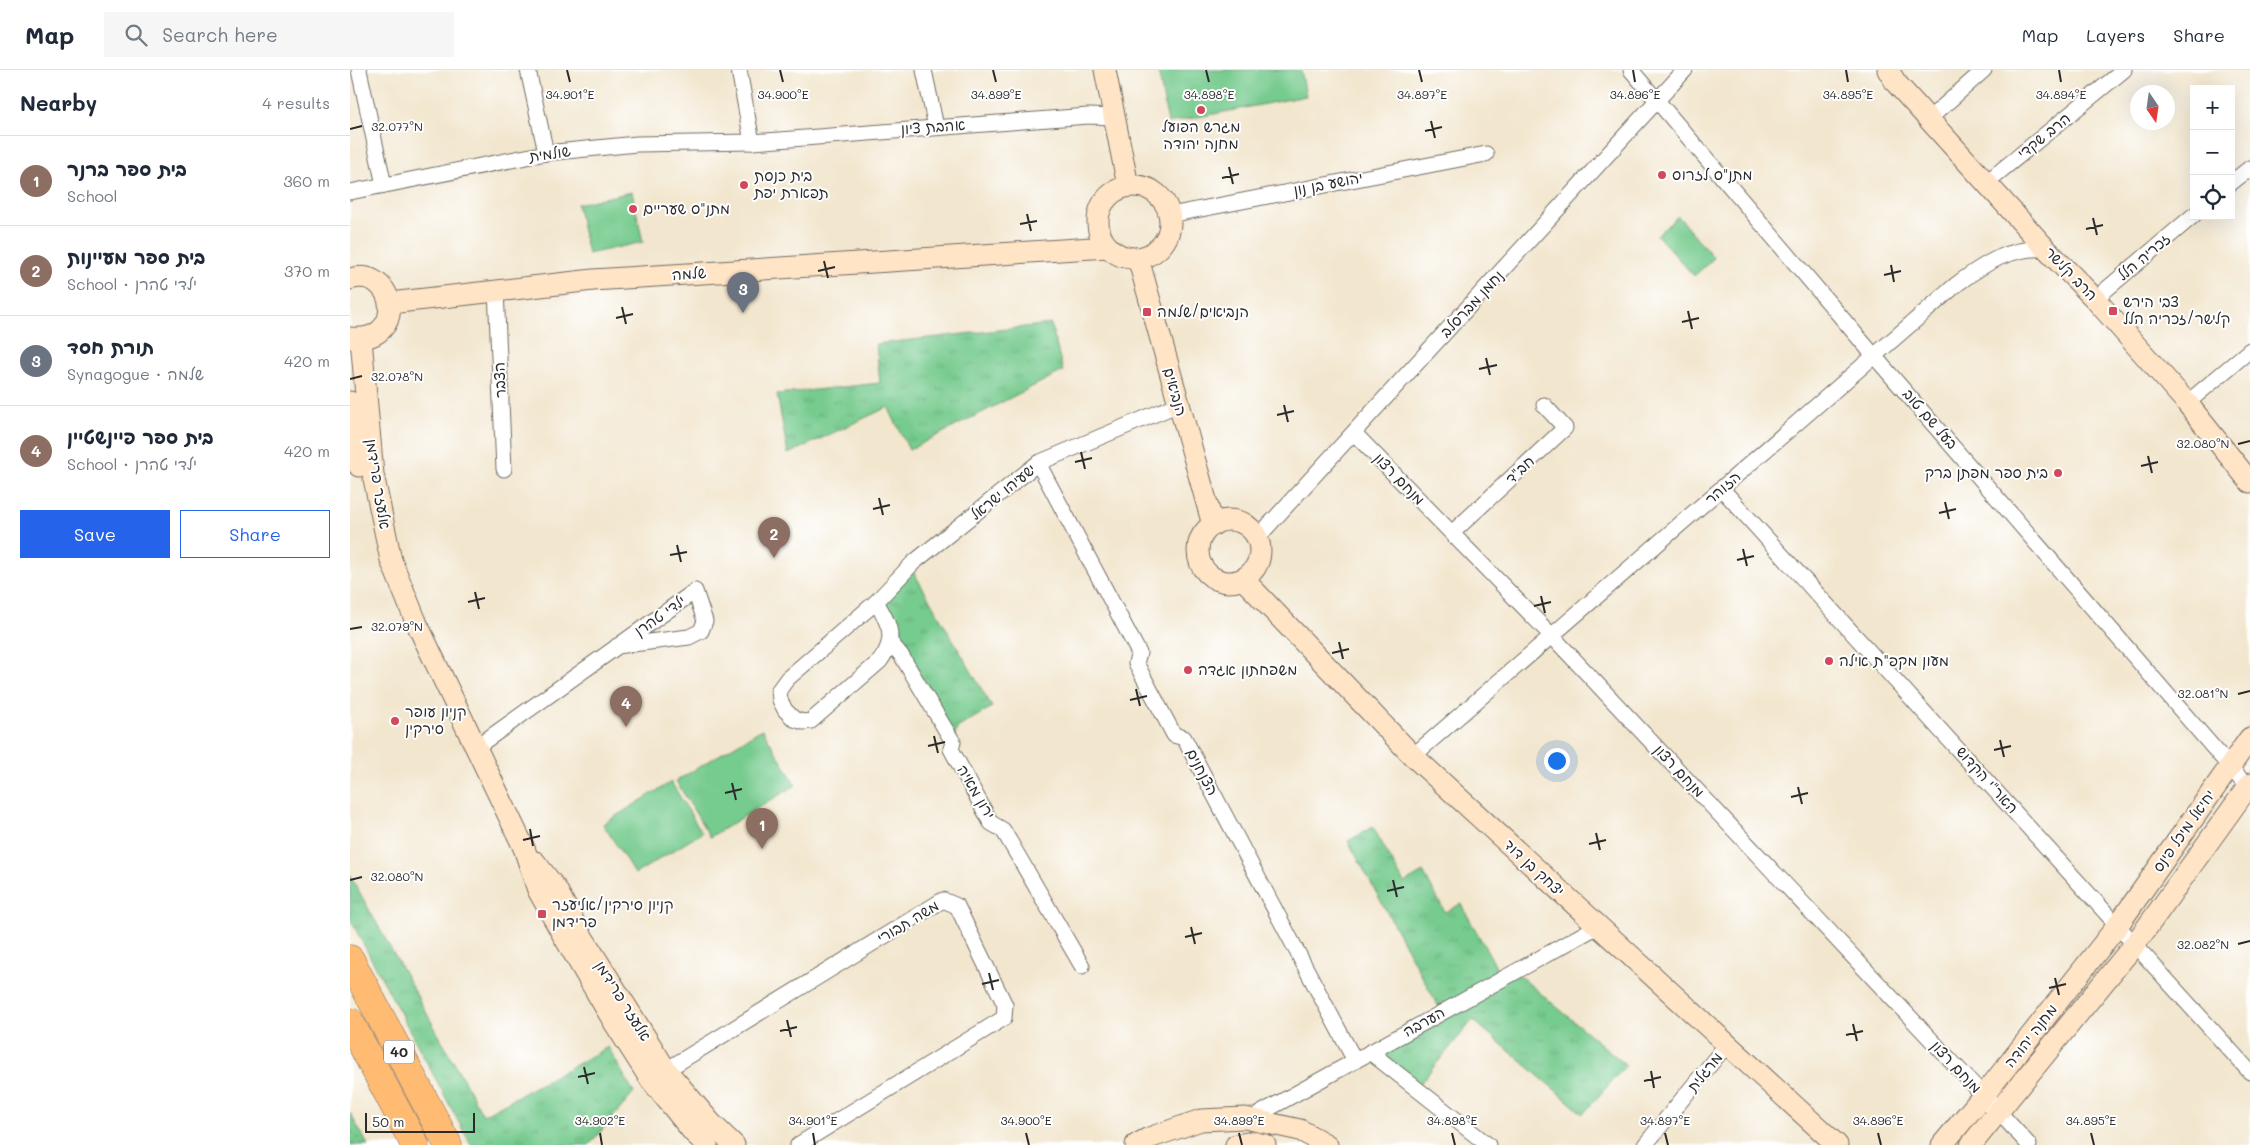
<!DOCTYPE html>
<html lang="en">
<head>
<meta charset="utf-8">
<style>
  body { margin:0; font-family:Mali,"Playpen Sans Hebrew",sans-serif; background:#f6f6f7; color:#1f2937 }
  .controls { position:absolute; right:15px; top:15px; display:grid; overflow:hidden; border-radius:0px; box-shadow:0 5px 20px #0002 }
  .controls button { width:45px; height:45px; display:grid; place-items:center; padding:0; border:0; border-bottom:1px solid #e0e1e3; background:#fff; color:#1f2937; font:25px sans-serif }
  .compass { position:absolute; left:1780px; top:15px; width:45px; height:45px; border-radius:50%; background:#fff; box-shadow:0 5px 20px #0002; rotate:167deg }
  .scale { position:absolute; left:15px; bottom:12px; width:110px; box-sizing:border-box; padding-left:5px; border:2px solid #2b2b2b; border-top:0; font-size:14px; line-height:18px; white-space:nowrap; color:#2b2b2b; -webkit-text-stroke:4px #fff; paint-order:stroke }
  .you { position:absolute; left:1206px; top:690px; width:18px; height:18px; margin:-12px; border:4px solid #fff; border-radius:50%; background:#1a73e8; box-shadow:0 0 0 8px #1a73e833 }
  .badge { display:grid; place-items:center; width:32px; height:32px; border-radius:50%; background:#2563eb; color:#fff; font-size:16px; font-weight:700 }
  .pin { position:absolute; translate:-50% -41px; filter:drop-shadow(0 1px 2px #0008) }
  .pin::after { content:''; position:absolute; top:26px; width:18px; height:15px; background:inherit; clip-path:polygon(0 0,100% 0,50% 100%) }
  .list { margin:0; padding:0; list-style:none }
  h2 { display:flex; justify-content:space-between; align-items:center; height:65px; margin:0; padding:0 20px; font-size:21px }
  h2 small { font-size:16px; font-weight:400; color:#747a83 }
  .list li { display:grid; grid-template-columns:32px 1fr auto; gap:15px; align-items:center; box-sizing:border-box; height:90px; padding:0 20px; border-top:1px solid #e0e1e3 }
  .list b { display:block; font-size:19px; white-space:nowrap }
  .list p { margin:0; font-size:16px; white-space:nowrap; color:#747a83 }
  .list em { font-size:16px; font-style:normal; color:#747a83 }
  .actions { display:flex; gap:10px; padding:15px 20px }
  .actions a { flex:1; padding:11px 0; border:1px solid #2563eb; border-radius:0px; text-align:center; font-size:18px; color:#2563eb }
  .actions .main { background:#2563eb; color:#fff }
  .icon { flex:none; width:28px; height:28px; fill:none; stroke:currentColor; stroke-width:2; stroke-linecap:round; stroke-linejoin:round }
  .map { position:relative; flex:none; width:1900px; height:1075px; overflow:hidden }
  header { display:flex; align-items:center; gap:30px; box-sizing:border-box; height:70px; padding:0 25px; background:#fff; border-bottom:1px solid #e0e1e3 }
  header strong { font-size:24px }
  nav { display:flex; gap:28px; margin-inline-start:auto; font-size:18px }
  .search { width:350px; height:45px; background:#f6f6f7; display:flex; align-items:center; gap:12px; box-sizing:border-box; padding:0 18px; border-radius:0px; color:#747a83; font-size:19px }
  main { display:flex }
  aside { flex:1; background:#fff }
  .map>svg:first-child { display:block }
  .grass { fill:url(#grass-dots); stroke:#507b5c }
  .park { fill:url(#park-tufts); stroke:#507b5c }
  .pitch { fill:#76cb8e; stroke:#507b5c }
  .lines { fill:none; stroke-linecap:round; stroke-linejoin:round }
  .street-casing { stroke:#716c64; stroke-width:17 }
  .secondary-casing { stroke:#716c64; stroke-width:23 }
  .highway-casing { stroke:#716c64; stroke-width:29 }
  .street { stroke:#fff; stroke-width:15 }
  .secondary { stroke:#ffe4c6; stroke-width:21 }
  .highway { stroke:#ffbb71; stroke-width:28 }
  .ticks { fill:none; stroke:#2b2b2b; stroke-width:2 }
  .poi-dot { fill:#d1495b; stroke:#fff; stroke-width:2 }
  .labels { text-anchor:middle; stroke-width:4; stroke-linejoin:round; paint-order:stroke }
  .shield { fill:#fff; stroke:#6b6b6b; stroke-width:1 }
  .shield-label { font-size:14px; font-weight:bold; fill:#2b2b2b }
  .street-label { font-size:15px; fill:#2b2b2b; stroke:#fff }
  .poi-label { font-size:15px; fill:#2b2b2b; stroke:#fff; text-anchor:start }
  .ticks-label { font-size:12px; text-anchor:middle; fill:#2b2b2b; stroke:#fff; stroke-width:4; stroke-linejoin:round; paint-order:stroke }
</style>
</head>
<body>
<header>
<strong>Map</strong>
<div class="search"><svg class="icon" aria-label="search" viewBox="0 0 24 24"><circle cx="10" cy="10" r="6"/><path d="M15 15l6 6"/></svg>Search here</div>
<nav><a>Map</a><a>Layers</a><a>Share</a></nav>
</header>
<main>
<aside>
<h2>Nearby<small>4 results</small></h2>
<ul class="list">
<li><span class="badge" style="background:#8d6e63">1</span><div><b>בית ספר ברנר</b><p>School</p></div><em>360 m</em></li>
<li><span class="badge" style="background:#8d6e63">2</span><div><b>בית ספר מעיינות</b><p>School · ילדי טהרן</p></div><em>370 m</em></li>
<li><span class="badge" style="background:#6b7280">3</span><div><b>תורת חסד</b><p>Synagogue · שלמה</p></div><em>420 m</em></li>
<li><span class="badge" style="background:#8d6e63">4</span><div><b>בית ספר פיינשטיין</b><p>School · ילדי טהרן</p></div><em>420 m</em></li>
</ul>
<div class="actions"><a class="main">Save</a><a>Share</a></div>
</aside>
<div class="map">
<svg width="1900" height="1075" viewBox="0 0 1900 1075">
  <defs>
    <pattern id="grass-dots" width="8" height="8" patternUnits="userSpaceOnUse" patternTransform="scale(1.25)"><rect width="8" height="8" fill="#76cb8e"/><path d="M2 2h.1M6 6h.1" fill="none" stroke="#66ae7b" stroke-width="1.8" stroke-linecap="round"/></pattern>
    <pattern id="park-tufts" width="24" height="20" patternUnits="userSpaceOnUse" patternTransform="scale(1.25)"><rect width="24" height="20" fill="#76cb8e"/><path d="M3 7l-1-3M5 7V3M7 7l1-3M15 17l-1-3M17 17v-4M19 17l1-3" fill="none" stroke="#66ae7b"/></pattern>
  </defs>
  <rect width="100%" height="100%" fill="#fff"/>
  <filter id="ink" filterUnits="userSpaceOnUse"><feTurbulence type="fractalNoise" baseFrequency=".02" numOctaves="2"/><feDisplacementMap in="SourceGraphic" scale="10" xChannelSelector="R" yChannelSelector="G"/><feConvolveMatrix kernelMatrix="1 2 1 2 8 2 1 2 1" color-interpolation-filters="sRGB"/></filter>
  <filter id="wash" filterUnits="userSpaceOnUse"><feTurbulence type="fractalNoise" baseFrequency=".0096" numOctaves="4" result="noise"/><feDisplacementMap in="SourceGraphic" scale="20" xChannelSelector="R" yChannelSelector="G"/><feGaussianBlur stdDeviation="1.12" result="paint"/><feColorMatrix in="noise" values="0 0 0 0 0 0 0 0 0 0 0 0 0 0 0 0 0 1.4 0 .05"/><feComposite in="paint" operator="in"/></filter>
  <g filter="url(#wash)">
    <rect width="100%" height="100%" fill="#f2e6ce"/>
    <polygon class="grass" points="0,1043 18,1075 0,1075"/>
    <g class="park">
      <polygon points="701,254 713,301 559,380 538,337 438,384 427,324 530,313 526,274"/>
      <polygon points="560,496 642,637 607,658 603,672 533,544 534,521"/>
      <polygon points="1023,757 1054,813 1073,802 1095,842 1111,834 1153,909 1165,902 1276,995 1233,1044 1123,950 1066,1018 1020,982 1092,943 998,771"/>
      <polygon points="0,805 133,1045 258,977 284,1023 239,1075 121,1075 0,849"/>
    </g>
    <g class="pitch">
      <polygon points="808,0 951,0 956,26 818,53"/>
      <polygon points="282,122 293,172 238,184 227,134"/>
      <polygon points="1328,146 1364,188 1344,206 1307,165"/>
      <polygon points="412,659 446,715 360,767 326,711"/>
      <polygon points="321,712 352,763 285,804 253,754"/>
    </g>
  </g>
  <g filter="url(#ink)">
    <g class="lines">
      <defs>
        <g id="street">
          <polyline points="9,0 34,115"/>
          <polyline points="178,0 196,83"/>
          <polyline points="389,0 402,72"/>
          <polyline points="574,0 586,57"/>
          <polyline points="1281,0 1525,287 1900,720"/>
          <polyline points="1580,48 1634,0"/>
          <polyline points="1637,112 1774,0"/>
          <polyline points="1881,113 1900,98"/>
          <polyline points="0,122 196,83 287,74 402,72 738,46 764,47"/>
          <polyline points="820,145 1136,84"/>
          <polyline points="146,220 154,399"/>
          <polyline points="1745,229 1844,145"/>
          <polyline points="1837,333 1900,280"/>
          <polyline points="1004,363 1202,566 1633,1025 1641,1031"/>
          <polyline points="688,393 789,583 786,593 824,665 834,668 1005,991"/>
          <polyline points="1372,419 1900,1002"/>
          <polyline points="1102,463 1215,358 1194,335"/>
          <polyline points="907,468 1335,0"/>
          <polyline points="526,532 563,493 688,393 829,334"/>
          <path d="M526 532C540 555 547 568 530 591L461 651 453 652 444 649 435 640 430 630 429 620 437 609Z"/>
          <polyline points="541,573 551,585 603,672 601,679 641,753 653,760 732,896"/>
          <polyline points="125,678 345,521 355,551 351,561 339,567 267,576"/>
          <path d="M1063 686 1607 214C1634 194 1661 176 1696 179"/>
          <polyline points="1020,982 1138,1075"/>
          <polyline points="308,1005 593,830 607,836 655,935 654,948 448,1075"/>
          <polyline points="1641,1038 1648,1041 1679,1075"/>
          <polyline points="900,1049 1248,856"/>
          <polyline points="1295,1075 1377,974"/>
        </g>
        <g id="secondary">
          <polyline points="755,0 778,116"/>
          <polyline points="1538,0 1546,13 1696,179 1745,229 1837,333 1900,412"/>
          <circle cx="784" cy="152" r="36"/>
          <polyline points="788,188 863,455"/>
          <path d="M0 209C46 195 59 274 0 268"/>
          <polyline points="40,233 243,210 758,177"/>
          <polyline points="11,269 23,404 41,490 67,554 174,778 188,820 213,865 264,952 301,1010 343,1062 357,1075"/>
          <polyline points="0,332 9,396"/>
          <circle cx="879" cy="481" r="31"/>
          <polyline points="893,509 1063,686 1487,1075"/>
          <polyline points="185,792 206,819 228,860 316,1000 361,1053 384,1075"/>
          <polyline points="786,1075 799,1068 851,1050 895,1048 950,1060 977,1075"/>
          <polyline points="886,1075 902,1072 915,1075"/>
          <polyline points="1592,1075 1638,1020 1768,855 1900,668"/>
          <polyline points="1621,1075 1785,874 1900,714"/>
        </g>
        <g id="highway">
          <polyline points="0,889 98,1075"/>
          <polyline points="0,952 65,1075"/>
        </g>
      </defs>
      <use href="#street" class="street-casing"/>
      <use href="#secondary" class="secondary-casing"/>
      <use href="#highway" class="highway-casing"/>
      <use href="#street" class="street"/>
      <use href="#secondary" class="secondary"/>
      <use href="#highway" class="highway"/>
    </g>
  </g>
  <path class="ticks" d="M217 0 220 12M430 0 433 12M643 0 646 12M856 0 859 12M1069 0 1072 12M1283 0 1285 12M1496 0 1498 12M1709 0 1711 12M1081 51 1085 68M0 59 12 56M1075 61 1092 57M879 97 883 114M872 108 889 104M677 144 681 161M1743 148 1747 165M670 154 687 151M1736 159 1753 155M474 191 478 208M1541 195 1544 212M468 201 485 197M1534 205 1551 201M272 237 276 254M1338 241 1342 259M266 248 283 244M1332 252 1349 248M1136 288 1140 305M1129 299 1147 295M0 309 12 306M934 335 938 352M927 345 944 341M1888 374 1900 371M731 382 735 399M1798 386 1802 403M725 392 742 388M1791 396 1808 392M529 428 533 445M1595 432 1599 449M523 439 540 435M1589 443 1606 439M327 475 331 492M1393 479 1397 496M320 485 337 482M1387 490 1404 486M125 522 129 539M1191 526 1195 543M118 532 135 528M1184 536 1201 532M0 559 12 557M989 572 993 589M982 583 999 579M786 619 790 636M1888 624 1900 621M780 630 797 626M584 666 588 683M1650 670 1654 687M578 676 595 672M1644 680 1661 676M382 713 386 730M1448 717 1452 734M375 723 392 719M1441 727 1458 723M180 759 183 776M1246 763 1250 780M173 770 190 766M1239 774 1256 770M0 810 12 807M1043 810 1047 827M1037 821 1054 817M841 857 845 874M835 867 852 863M1888 874 1900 871M639 903 643 920M1705 908 1709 925M632 914 649 910M1699 918 1716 914M437 950 441 967M1503 954 1507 971M430 961 447 957M1496 965 1513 961M234 997 238 1014M1301 1001 1304 1018M228 1007 245 1003M1294 1011 1311 1007M250 1063 252 1075M463 1063 465 1075M676 1063 679 1075M889 1063 892 1075M1102 1063 1105 1075M1315 1063 1318 1075M1528 1063 1531 1075M1741 1063 1744 1075"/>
  <g class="poi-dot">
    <circle cx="851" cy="40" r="5"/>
    <circle cx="1312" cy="105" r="5"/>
    <circle cx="394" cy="115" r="5"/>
    <circle cx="283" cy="139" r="5"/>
    <rect x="1758" y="236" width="10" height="10" rx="2.5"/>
    <rect x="792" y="237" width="10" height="10" rx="2.5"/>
    <circle cx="1708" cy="403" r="5"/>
    <circle cx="1479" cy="591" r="5"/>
    <circle cx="838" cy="600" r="5"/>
    <circle cx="45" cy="651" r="5"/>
    <rect x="187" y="839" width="10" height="10" rx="2.5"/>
  </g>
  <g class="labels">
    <rect class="shield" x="34" y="970.5" width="30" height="23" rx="4"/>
    <g class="shield-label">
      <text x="49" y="987">40</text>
    </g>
    <g class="street-label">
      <text transform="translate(583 57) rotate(-4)" y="5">אהבת ציון</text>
      <text transform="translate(1694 66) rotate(-39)" y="5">הרב שקדי</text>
      <text transform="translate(200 84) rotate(-8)" y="5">שולמית</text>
      <text transform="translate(978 114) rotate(-11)" y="5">יהושע בן נון</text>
      <text transform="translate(1794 187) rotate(-40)" y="5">זכריה הלל</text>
      <text transform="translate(339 204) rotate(-4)" y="5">שלמה</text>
      <text transform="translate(1721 204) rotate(46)" y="5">הרב קלישר</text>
      <text transform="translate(1122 234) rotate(-47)" y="5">נחמן מברסלב</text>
      <text transform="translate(150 310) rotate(-92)" y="5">הצבר</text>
      <text transform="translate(825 322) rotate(74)" y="5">הנביאים</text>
      <text transform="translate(1580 349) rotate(49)" y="5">בעל שם טוב</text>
      <text transform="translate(1170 400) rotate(-43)" y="5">חב"ד</text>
      <text transform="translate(1049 409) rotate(46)" y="5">מנחם רצון</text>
      <text transform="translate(28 414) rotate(81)" y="5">אלעזר פרידמן</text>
      <text transform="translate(1373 418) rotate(-41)" y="5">הזוהר</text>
      <text transform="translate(653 422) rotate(-39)" y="5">ישעיהו ישראל</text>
      <text transform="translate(310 546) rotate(-35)" y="5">ילדי טהרן</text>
      <text transform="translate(1329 701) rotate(47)" y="5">מנחם רצון</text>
      <text transform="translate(852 702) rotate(62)" y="5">הצנחנים</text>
      <text transform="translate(1637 710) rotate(48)" y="5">האר"י הקדוש</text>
      <text transform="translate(626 722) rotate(60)" y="5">ירון מאיה</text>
      <text transform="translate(1834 761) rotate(-55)" y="5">יחיאל מיכל פינס</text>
      <text transform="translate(1184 798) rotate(43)" y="5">יצחק בן דוד</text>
      <text transform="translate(558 852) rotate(-31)" y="5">משה תבורי</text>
      <text transform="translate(273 931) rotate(58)" y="5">אלעזר פרידמן</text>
      <text transform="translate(1074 952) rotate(-29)" y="5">הערבה</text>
      <text transform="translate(1681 966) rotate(-52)" y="5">מחנה יהודה</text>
      <text transform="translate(1606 997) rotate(47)" y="5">מנחם רצון</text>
      <text transform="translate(1355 1002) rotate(-51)" y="5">מרגלית</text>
    </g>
    <g class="poi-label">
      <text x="851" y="62" text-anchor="middle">מגרש הפועל<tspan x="851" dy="17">מחנה יהודה</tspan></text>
      <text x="1322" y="110">מתנ"ס לזרוס</text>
      <text x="404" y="111">בית כנסת<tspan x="404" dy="17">תפארת יפת</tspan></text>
      <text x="293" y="144">מתנ"ס שעריים</text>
      <text x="1773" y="237">צבי הירש<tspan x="1773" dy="17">קלישר/זכריה הלל</tspan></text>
      <text x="807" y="247">הנביאים/שלמה</text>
      <text x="1698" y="408" text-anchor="end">בית ספר מפתן ברק</text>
      <text x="1489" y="596">מעון מקפ"ת אילה</text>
      <text x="848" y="605">משפחתון אגדה</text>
      <text x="55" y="647">קניון עופר<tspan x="55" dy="17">סירקין</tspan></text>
      <text x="202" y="840">קניון סירקין/אליעזר<tspan x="202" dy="17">פרידמן</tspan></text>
    </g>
  </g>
  <g class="ticks-label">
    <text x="220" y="29">34.901°E</text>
    <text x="433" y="29">34.900°E</text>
    <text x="646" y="29">34.899°E</text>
    <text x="859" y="29">34.898°E</text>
    <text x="1072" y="29">34.897°E</text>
    <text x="1285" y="29">34.896°E</text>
    <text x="1498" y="29">34.895°E</text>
    <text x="1711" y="29">34.894°E</text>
    <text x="47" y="61">32.077°N</text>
    <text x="47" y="311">32.078°N</text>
    <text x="1853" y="378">32.080°N</text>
    <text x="47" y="561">32.079°N</text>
    <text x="1853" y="628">32.081°N</text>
    <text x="47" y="811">32.080°N</text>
    <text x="1853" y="879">32.082°N</text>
    <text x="250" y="1055">34.902°E</text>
    <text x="463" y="1055">34.901°E</text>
    <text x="676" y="1055">34.900°E</text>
    <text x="889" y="1055">34.899°E</text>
    <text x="1102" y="1055">34.898°E</text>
    <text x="1315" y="1055">34.897°E</text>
    <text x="1528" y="1055">34.896°E</text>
    <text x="1741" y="1055">34.895°E</text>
  </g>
</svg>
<div class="controls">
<button>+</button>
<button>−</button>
<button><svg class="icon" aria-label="locate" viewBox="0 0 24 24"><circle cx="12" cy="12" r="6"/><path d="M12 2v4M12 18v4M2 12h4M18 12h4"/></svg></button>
</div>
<svg class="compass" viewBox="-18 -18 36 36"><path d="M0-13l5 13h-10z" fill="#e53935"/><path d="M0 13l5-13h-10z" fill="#747a83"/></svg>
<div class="scale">50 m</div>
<div class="you"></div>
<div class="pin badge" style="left:412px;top:779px;background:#8d6e63">1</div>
<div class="pin badge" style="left:424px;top:488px;background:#8d6e63">2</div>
<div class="pin badge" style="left:393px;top:243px;background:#6b7280">3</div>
<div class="pin badge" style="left:276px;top:657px;background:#8d6e63">4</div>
</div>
</main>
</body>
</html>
